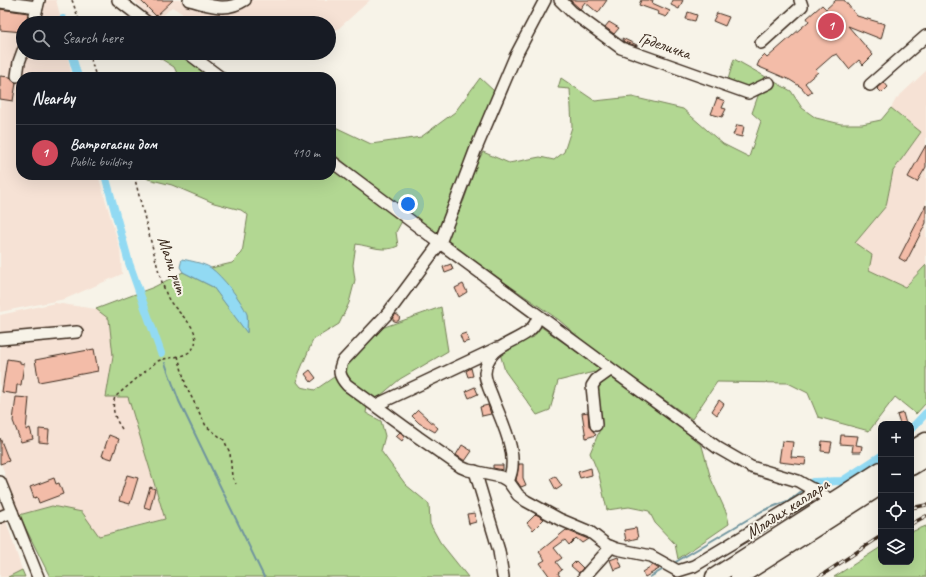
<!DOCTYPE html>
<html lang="en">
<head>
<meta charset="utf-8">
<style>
  body { margin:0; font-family:Caveat,sans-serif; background:#242831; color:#f1f3f6 }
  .controls { position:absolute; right:12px; bottom:12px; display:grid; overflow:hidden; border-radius:8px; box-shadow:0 4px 16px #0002 }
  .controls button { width:36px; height:36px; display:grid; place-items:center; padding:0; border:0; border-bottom:1px solid #363941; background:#171b24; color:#f1f3f6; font:20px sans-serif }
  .you { position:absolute; left:408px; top:204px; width:14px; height:14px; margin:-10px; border:3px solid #fff; border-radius:50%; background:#1a73e8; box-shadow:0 0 0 6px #1a73e833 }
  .badge { display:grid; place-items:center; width:26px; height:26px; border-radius:50%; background:#d1495b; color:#fff; font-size:13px; font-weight:700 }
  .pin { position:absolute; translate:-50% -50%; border:2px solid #fff; box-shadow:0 1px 4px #0006 }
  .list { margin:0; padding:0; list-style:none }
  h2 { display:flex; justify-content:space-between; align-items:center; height:52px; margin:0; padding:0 16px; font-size:17px }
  h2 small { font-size:13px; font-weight:400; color:#9ea1a6 }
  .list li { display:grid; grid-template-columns:26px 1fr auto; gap:12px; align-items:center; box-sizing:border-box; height:56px; padding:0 16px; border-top:1px solid #363941 }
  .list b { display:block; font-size:15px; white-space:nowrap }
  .list p { margin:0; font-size:13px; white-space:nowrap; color:#9ea1a6 }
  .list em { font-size:13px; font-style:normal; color:#9ea1a6 }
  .icon { flex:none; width:22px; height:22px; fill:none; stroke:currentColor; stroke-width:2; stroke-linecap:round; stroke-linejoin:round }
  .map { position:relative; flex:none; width:926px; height:577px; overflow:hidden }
  .search { position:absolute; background:#171b24; box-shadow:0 4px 16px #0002; left:16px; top:16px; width:320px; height:44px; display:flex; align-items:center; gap:10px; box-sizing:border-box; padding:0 14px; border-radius:22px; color:#9ea1a6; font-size:15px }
  .panel { position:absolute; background:#171b24; box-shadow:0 4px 16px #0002; left:16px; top:72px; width:320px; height:108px; border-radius:16px }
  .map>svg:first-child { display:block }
  .built { fill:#f6e2d5 }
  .green { fill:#b2d792; stroke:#768058 }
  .water { fill:#92daf3; stroke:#6f949e }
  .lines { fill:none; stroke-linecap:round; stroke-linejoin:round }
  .stream { stroke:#6f949e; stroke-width:2 }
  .canal { stroke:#92daf3; stroke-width:8 }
  .building { fill:#f3bca8; stroke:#3b2a1e }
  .minor-casing { stroke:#3b2a1e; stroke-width:14 }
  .highway-casing { stroke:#3b2a1e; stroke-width:19 }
  .path { stroke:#3b2a1e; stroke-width:1.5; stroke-dasharray:3 3; stroke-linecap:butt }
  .minor { stroke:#f7f3e8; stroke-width:11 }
  .highway { stroke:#f7f3e8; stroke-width:16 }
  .rail-casing { stroke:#3b2a1e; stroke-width:3.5 }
  .rail { stroke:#f7f3e8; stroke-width:2; stroke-dasharray:6; stroke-linecap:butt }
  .labels { text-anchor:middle; stroke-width:4; stroke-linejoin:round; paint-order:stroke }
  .street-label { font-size:17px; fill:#3b2a1e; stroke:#f7f3e8 }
</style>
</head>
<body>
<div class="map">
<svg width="926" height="577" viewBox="0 0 926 577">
  <rect width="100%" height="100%" fill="#f7f3e8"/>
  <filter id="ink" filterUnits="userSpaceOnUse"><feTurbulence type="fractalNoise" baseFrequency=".025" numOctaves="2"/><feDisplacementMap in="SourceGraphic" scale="8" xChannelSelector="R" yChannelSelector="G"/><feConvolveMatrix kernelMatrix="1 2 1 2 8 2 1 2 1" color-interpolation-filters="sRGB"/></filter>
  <g filter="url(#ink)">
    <g class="built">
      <polygon points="0,0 56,0 62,23 23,23 23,53 67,53 72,77 21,77 21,175 98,175 120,249 122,274 65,299 0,312"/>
      <polygon points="134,0 370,0 338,29 329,32 329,23 238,23 230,16 208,23 198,23 172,7 155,23"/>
      <polygon points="926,71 926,265 905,287 869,270 855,243 886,206 893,171 921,132 891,108 896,99"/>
      <polygon points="55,303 96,309 109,319 113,356 106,397 128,397 166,519 124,528 98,537 52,506 19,515 0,461 0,315"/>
      <polygon points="0,502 22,570 8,577 0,577"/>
    </g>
    <g class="green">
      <polygon points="152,53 181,53 214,77 179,77 174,67"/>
      <polygon points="734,59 791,91 802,108 816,118 841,124 862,124 881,120 891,108 921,132 893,171 886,206 855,243 872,255 869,270 905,287 926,265 926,403 916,414 895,397 869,431 818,417 808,393 788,383 717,382 692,419 597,353 559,320 445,241 464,200 476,165 483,152 509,163 540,157 554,160 564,152 572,127 570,89 558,88 561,78 595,101 632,97 683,109 723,144 749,157 761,121 752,113 759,93 727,83"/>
      <polygon points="480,78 495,92 448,211 435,235 331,152 331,125 371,144 421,137 455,112"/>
      <path d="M331 166 402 221 396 232 398 246C384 253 370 246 356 244L353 265 355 280 349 303 339 324 313 340 299 373 297 382 301 387 315 390 334 377 344 375V368L376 330 441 307 448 351 400 379 367 407 366 413 381 421 385 436 381 451 406 485 429 504 430 524 440 542 468 577H50L19 515 52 506 82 512 99 536 165 519 128 397H106L113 356 109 319 96 309 154 287 183 272 213 287 247 332V315L237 298 211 268 232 263 242 253 248 215 241 210 214 203 172 185 148 179 143 175H331Z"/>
      <polygon points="537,324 658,408 702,446 711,479 727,514 729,524 678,559 675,544 655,523 649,511 629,507 607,510 599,475 590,453 599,432 594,372 558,381 550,410 537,415 505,371 499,350 534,337"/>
      <polygon points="926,526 926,577 834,577 881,547 881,562 911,562 911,532"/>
      <polygon points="22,570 25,577 8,577"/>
    </g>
    <path class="water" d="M182 259C191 261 203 263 211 268 222 276 242 301 247 314 248 320 247 327 247 333L213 287 183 272 180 267Z"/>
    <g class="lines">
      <g class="stream">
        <polyline points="165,363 179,401 264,577"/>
        <polyline points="674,563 762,511 790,500 803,490"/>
        <polyline points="650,577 662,570"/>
      </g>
      <g class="canal">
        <polyline points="63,19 64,23"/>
        <polyline points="71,53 78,77"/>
        <polyline points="105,175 129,263 161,353"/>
        <polyline points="911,429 926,413"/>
        <polyline points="813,482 842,481 881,456"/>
      </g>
    </g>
    <g class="building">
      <polygon points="140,0 173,0 156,16"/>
      <polygon points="570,0 607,0 598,13 585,2 580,9"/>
      <polygon points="641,0 653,0 652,3 670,11 668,15 666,17 658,14 659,12 639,5"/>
      <polygon points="673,0 683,0 679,9 671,5"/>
      <polygon points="836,0 844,0 857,16 885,24 881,39 848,26 873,55 863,65 859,60 849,69 837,54 832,56 816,70 818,72 805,83 812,92 808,95 801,87 790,80 757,66 760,59 764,55 767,58 809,21 807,18 822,5 826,9"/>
      <polygon points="0,9 28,13 26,23 23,23 23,32 0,30"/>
      <polygon points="688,12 697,15 695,21 686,19"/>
      <polygon points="717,13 729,17 725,26 713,21"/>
      <polygon points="609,22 619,28 614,34 605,27"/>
      <polygon points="622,38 637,45 637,46 624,42"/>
      <polygon points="0,76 10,77 16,83 13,101 0,99"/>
      <polygon points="884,82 888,87 882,93 877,88"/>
      <polygon points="717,98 725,101 722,108 726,109 722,117 711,114"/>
      <polygon points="737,125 744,126 742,137 733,135"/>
      <polygon points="926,145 926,167 917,182 908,177"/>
      <polygon points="926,205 926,223 906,262 899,258"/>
      <polygon points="451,264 453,270 445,273 443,267"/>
      <polygon points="463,284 467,292 459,297 455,288"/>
      <circle cx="396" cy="318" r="3.5"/>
      <polygon points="466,333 469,341 463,343 460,335"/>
      <polygon points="94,349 98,371 39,382 35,360"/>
      <polygon points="7,359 20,361 20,363 24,364 21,385 17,385 16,394 2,392"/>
      <polygon points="471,368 473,376 468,377 466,371"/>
      <polygon points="310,370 316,378 311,382 305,374"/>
      <polygon points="475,387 478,394 469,398 466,391"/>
      <polygon points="16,397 29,398 26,430 30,428 33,439 21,442 13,421"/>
      <polygon points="719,400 724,404 717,415 712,411"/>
      <polygon points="488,405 491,414 482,416 480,407"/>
      <polygon points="418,410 438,428 435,432 419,423 412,416"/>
      <polygon points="588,412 589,426 596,435 586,438 582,413"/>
      <polygon points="903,413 906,424 900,424 897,415"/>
      <polygon points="39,429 49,430 48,443 39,442"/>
      <polygon points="400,432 405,436 402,441 396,436"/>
      <polygon points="109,435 119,439 112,459 102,456"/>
      <polygon points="841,435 858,436 856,445 862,446 861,452 852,452 853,445 840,444"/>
      <polygon points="0,438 9,461 0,464"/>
      <polygon points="782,441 793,442 791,457 806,458 805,465 779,462"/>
      <polygon points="822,441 832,442 830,452 821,451"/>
      <polygon points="462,445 472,451 465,461 456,455"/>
      <polygon points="519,464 523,464 523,478 526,485 521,487 516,480"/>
      <polygon points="493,465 503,465 503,470 493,468"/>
      <polygon points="591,468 592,475 580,478 578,472"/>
      <polygon points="127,475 138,478 130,504 119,501"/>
      <polygon points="555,476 562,486 556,490 550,479"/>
      <polygon points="54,478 56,484 59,483 63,494 39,503 37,497 34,498 30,487"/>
      <polygon points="150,487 155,489 150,509 144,507"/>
      <polygon points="475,513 476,522 469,524 467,514"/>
      <polygon points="536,514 544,519 533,530 527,523"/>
      <polygon points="636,528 638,538 626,541 624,530"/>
      <polygon points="566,530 588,539 582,543 576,538 569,545 565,540 554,548 562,558 556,562 562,570 558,573 560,577 550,577 540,563 545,560 539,552"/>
      <polygon points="618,557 622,567 614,570 610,560"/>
      <polygon points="576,561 583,568 579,573 571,566"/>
      <polygon points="653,565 659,569 645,577 642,572"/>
    </g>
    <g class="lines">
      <defs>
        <g id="minor">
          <polyline points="118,0 148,23"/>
          <path d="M189 0C210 5 225 13 245 0"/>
          <polyline points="545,0 515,57 475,151 440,243 718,448 751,467 798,481 829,499"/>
          <polyline points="560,0 572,12 621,48 748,93 769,83"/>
          <polyline points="0,2 37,7"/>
          <polyline points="33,23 39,0"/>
          <polyline points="761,43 802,6 800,0"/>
          <polyline points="188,53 220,77"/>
          <polyline points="17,76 19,62 23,51"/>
          <polyline points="870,85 926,36"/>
          <path d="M331 161 440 243 388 313 342 362C338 372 340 377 347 385L418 437 461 467 468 470 501 477 508 481 518 495 526 501 559 519 590 532 607 545 617 549 651 556 678 571 694 566 800 502 808 497 813 489"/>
          <polyline points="0,339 77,332"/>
          <polyline points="376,405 497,348"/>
          <polyline points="596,425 592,386 596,380 610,370"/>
          <polyline points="475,471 499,551 503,577"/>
          <path d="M508 481C521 456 501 421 492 396 489 389 485 380 485 373 488 337 532 345 538 316"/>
          <polyline points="0,482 38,577"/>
          <polyline points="0,517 12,512"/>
          <polyline points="584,577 611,547"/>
        </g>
        <g id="highway">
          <polyline points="911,450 926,441"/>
          <polyline points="911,467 926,458"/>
          <polyline points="714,577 881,470"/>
          <polyline points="739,577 881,486"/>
        </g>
      </defs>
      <use href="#minor" class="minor-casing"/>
      <use href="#highway" class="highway-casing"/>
      <g class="path">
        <polyline points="72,0 80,23"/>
        <polyline points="89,53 96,77"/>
        <polyline points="178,356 186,386 206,426 224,440 230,453 232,477 236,484"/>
        <path d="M122 429C115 419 111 409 115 397L156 362C168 355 190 360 195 344 200 326 175 312 168 298 161 282 157 265 153 249 146 224 140 200 134 175"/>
      </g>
      <use href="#minor" class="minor"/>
      <use href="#highway" class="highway"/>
      <defs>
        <g id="rail">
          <polyline points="911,508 926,505"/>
          <polyline points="911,524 926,516"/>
          <polyline points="819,577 881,536"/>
        </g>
      </defs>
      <use href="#rail" class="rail-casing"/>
      <use href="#rail" class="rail"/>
    </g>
  </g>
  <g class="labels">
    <g class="street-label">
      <text transform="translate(665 45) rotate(19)" y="6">Грделичка</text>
      <text transform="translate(173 265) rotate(71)" y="6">Мали рит</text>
      <text transform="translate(787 508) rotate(-33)" y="6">Младих каплара</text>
    </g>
  </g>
</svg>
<div class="controls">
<button>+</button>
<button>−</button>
<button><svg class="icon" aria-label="locate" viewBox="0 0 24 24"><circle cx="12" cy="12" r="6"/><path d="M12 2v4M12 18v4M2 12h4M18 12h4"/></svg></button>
<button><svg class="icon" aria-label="layers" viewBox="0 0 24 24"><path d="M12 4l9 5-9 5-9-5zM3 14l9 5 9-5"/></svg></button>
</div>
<div class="you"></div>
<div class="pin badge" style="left:831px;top:26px">1</div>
<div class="search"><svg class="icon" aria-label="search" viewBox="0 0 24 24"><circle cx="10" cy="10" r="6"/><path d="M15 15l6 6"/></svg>Search here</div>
<section class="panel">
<h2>Nearby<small></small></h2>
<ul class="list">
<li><span class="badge">1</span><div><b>Ватрогасни дом</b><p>Public building</p></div><em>410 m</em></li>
</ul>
</section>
</div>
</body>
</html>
